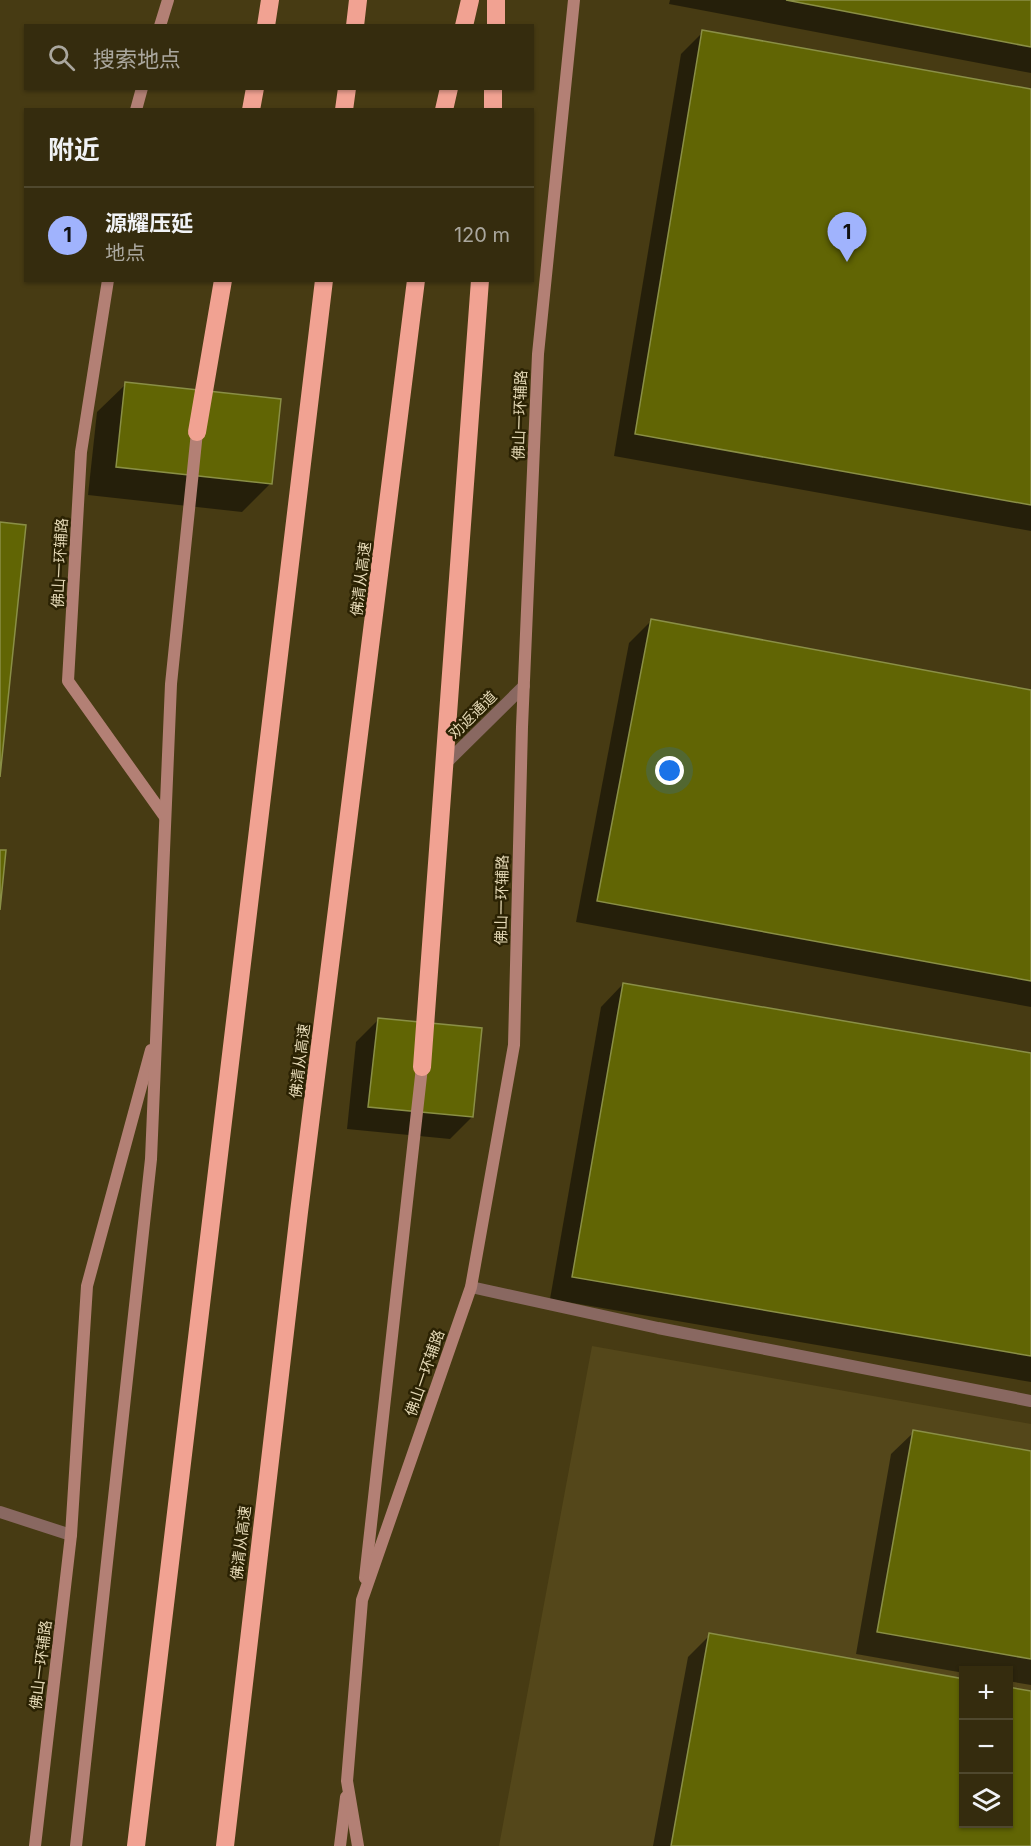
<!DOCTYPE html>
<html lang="zh">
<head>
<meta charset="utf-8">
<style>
  body { margin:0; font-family:Inter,"Noto Sans SC",sans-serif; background:#3d3417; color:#f1f3f6 }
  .controls { position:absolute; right:18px; bottom:18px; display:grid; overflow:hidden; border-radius:0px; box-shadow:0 2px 4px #0004 }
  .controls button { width:54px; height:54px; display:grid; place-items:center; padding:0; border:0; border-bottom:2px solid #4f482e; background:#352c0e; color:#f1f3f6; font:30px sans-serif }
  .you { position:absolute; left:670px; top:771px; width:21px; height:21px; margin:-15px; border:4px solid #fff; border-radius:50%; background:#1a73e8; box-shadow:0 0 0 9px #1a73e833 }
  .badge { display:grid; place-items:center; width:39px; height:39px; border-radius:50%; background:#a0b3fd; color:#111; font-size:20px; font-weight:700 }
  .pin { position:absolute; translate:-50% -50px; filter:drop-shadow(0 2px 3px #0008) }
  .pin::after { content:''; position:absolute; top:32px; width:21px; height:18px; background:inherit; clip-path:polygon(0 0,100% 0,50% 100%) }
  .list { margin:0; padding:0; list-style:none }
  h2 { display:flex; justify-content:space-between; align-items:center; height:78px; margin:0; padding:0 24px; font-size:26px }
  h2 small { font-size:20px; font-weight:400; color:#aaa79e }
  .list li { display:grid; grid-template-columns:39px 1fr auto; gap:18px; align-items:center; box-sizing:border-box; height:96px; padding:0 24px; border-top:2px solid #4f482e }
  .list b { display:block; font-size:22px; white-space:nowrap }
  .list p { margin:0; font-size:20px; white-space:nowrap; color:#aaa79e }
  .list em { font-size:20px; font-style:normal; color:#aaa79e }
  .icon { flex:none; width:33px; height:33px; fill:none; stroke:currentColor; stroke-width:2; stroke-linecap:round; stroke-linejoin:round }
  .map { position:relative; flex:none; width:1031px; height:1846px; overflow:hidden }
  .search { position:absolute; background:#352c0e; box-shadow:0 2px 4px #0004; left:24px; top:24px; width:510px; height:66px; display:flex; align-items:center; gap:15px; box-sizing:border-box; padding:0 21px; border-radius:0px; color:#aaa79e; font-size:22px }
  .panel { position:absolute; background:#352c0e; box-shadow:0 2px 4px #0004; left:24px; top:108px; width:510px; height:174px; border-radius:0px }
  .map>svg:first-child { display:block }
  .built { fill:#54471a; fill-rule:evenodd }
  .shadow { fill:#0007 }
  .building { fill:#616504; stroke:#8a8f46; stroke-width:1.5 }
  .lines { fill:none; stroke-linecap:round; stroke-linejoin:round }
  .service { stroke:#896861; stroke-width:12 }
  .minor { stroke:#896861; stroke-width:12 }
  .secondary { stroke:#b38075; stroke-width:12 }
  .motorway { stroke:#f1a292; stroke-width:18 }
  .labels { text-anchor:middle; stroke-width:5; stroke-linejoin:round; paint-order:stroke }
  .street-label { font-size:15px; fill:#e4d8b5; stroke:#2b2203 }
</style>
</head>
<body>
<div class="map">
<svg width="1031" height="1846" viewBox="0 0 1031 1846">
  <rect width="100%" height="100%" fill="#473b13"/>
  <path class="built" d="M592 1346 1031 1424V1846H499ZM964 1670H1008V1824H964Z"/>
  <g class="shadow">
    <polygon points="670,0 1031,0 1031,73 669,4"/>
    <polygon points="703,32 1031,91 1031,531 614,456 681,54"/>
    <polygon points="126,384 271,483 242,512 88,495 97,412"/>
    <polygon points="651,621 1031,692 1031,1007 576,922 629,643"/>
    <polygon points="623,984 1031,1055 1031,1382 550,1299 601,1007"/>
    <polygon points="378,1020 472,1117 450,1139 347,1129 356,1042"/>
    <polygon points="914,1432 1031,1453 1031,1685 1008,1681 1008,1670 964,1670 964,1673 856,1654 891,1454"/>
    <polygon points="710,1635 964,1824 1008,1824 1031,1693 1031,1846 653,1846 688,1657"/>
  </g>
  <g class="building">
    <polygon points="786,0 1031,0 1031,47"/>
    <polygon points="702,30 1031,89 1031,505 635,434"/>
    <polygon points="125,382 281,399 272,484 116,467"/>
    <polygon points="0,522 26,525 0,777"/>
    <polygon points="651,619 1031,690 1031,981 597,901"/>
    <polygon points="0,850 6,850 0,910"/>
    <polygon points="623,983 1031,1053 1031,1356 572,1277"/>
    <polygon points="378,1018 482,1028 473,1117 368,1107"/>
    <polygon points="913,1430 1031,1451 1031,1659 877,1632"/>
    <polygon points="709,1633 964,1679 964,1824 1008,1824 1008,1687 1031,1691 1031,1846 671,1846"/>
  </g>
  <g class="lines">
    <polyline class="service" points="444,765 524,686"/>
    <g class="minor">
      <polyline points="471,1287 658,1328 1031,1401"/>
      <polyline points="0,1512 71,1535"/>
    </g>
    <g class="secondary">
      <polyline points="160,26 168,0"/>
      <polyline points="136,110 142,88"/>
      <polyline points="108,280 81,452 68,681 165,817"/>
      <polyline points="365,1578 422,1067"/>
      <polyline points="35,1846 71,1535 87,1286 151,1050"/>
      <polyline points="76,1846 151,1159 171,684 197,432"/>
      <polyline points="340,1846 346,1797"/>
      <polyline points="358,1846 347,1781 362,1600 471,1287 514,1045 522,727 538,354 574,0"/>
    </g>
    <g class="motorway">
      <polyline points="266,26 270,0"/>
      <polyline points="355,26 358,0"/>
      <polyline points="464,26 470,0"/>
      <polyline points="496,26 496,0"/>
      <polyline points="251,110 255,88"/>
      <polyline points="344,110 347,88"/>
      <polyline points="444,110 449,88"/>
      <polyline points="493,110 493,88"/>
      <polyline points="197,432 223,280"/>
      <polyline points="422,1067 480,280"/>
      <polyline points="136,1846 324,280"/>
      <polyline points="225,1846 299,1212 416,280"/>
    </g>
  </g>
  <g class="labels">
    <g class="street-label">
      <text transform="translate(520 415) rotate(-88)" y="5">佛山一环辅路</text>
      <text transform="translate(60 563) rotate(-87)" y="5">佛山一环辅路</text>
      <text transform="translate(361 579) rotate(-83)" y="5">佛清从高速</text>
      <text transform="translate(473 715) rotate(-45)" y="5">劝返通道</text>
      <text transform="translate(502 900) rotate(-89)" y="5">佛山一环辅路</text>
      <text transform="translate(300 1061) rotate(-83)" y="5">佛清从高速</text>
      <text transform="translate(425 1373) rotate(-71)" y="5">佛山一环辅路</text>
      <text transform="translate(241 1543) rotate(-83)" y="5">佛清从高速</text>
      <text transform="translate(41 1665) rotate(-83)" y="5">佛山一环辅路</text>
    </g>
  </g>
</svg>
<div class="controls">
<button>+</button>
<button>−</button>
<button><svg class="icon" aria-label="layers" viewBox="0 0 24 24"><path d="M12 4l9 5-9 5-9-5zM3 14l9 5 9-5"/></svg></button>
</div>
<div class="you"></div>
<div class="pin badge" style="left:847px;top:262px">1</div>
<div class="search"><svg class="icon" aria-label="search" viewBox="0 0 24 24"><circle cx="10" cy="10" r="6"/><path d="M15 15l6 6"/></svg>搜索地点</div>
<section class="panel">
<h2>附近<small></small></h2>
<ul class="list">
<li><span class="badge">1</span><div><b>源耀压延</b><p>地点</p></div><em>120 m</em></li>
</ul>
</section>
</div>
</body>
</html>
